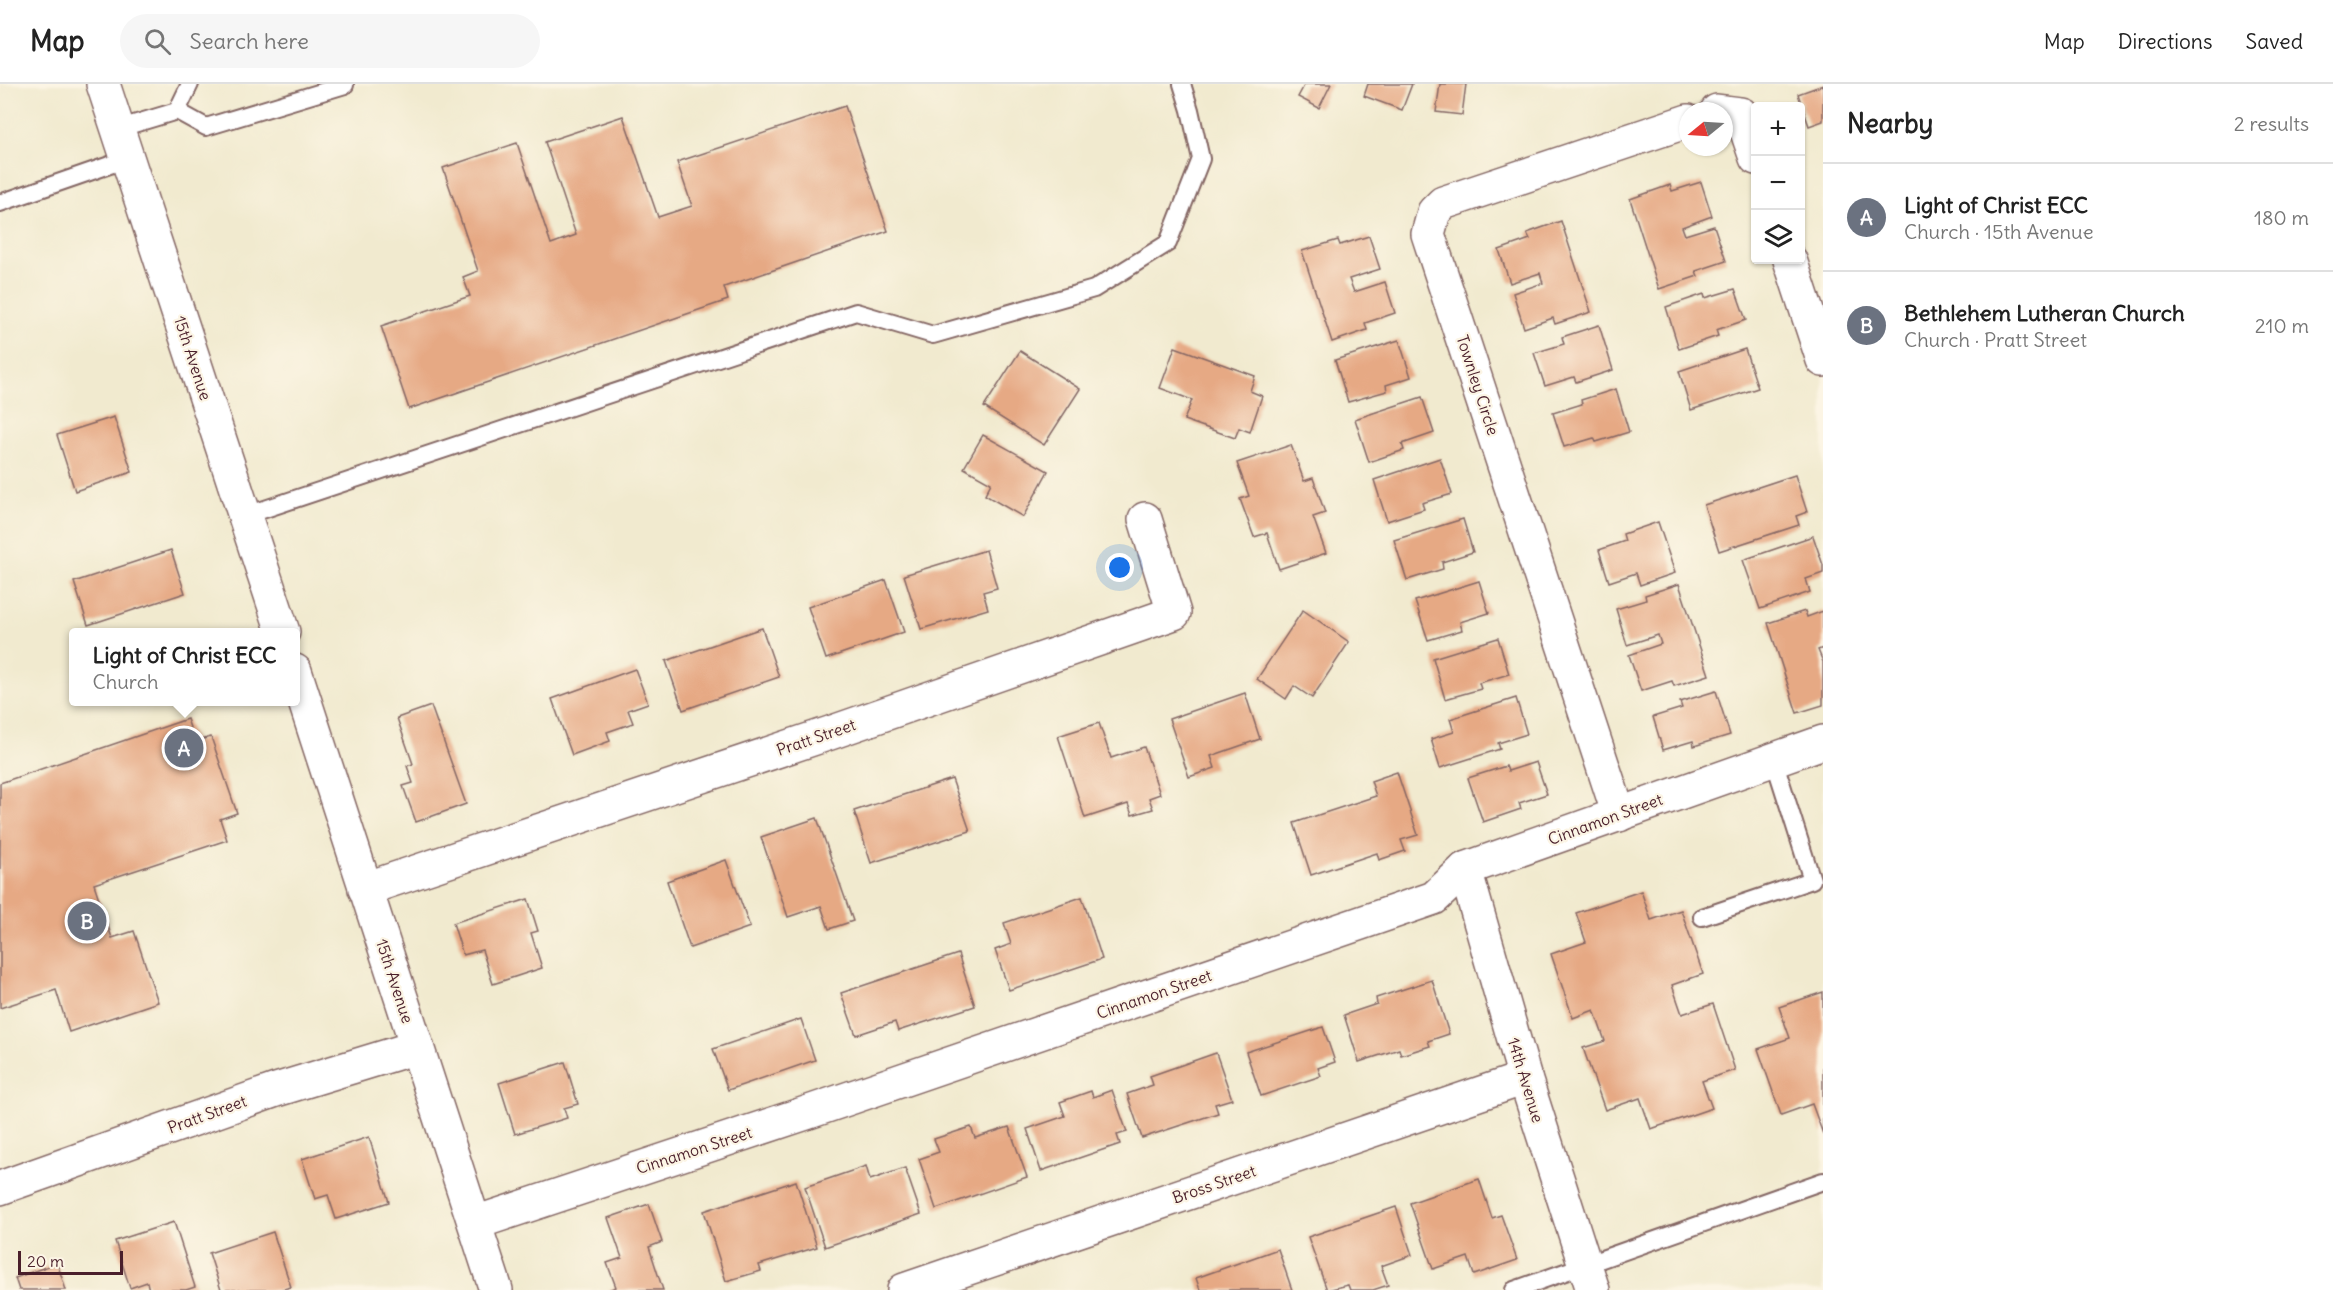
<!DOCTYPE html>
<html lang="en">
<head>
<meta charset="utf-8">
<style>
  body { margin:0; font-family:Delius,sans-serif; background:#f6f6f6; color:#222 }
  .controls { position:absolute; right:18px; top:18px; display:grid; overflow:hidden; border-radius:6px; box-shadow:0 2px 4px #0004 }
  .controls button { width:54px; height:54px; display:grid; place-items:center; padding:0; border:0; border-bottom:2px solid #e0e0e0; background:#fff; color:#222; font:30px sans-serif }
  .compass { position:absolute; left:1679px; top:18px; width:54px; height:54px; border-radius:50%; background:#fff; box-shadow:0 2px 4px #0004; rotate:252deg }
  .scale { position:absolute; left:18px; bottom:15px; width:105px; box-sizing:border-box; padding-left:6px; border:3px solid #4a1f2b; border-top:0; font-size:16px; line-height:21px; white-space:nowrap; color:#4a1f2b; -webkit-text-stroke:4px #fcf5e5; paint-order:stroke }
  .you { position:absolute; left:1120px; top:484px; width:21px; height:21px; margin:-15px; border:4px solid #fff; border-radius:50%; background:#1a73e8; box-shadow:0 0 0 9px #1a73e833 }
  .badge { display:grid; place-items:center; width:39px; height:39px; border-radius:50%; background:#0b8043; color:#fff; font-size:20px; font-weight:700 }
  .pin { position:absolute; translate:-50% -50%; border:3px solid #fff; box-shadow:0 2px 6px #0006 }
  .popup { position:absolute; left:69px; top:544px; width:231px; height:78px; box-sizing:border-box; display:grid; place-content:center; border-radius:6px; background:#fff; filter:drop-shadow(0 2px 4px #0005); font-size:20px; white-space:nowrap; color:#767676 }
  .popup b { font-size:22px; color:#222 }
  .popup::after { content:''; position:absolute; left:50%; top:100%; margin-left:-12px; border:12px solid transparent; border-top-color:#fff }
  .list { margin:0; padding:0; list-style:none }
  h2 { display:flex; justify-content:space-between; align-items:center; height:78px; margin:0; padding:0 24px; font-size:26px }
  h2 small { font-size:20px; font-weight:400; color:#767676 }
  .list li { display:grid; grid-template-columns:39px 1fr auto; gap:18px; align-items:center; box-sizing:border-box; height:108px; padding:0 24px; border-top:2px solid #e0e0e0 }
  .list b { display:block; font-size:22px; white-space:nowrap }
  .list p { margin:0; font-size:20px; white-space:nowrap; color:#767676 }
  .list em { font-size:20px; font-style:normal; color:#767676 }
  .icon { flex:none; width:33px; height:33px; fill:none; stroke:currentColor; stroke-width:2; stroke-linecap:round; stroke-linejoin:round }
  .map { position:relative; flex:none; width:1823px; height:1206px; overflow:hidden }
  header { display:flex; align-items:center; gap:36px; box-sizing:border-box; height:84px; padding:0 30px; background:#fff; border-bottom:2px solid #e0e0e0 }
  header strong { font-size:28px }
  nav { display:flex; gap:33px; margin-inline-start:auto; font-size:21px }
  .search { width:420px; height:54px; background:#f6f6f6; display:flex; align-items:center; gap:15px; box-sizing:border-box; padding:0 21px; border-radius:33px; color:#767676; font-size:22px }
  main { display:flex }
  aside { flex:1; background:#fff }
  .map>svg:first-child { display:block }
  .building { fill:#e6a984 }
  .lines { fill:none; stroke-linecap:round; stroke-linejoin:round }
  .service-casing { stroke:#846664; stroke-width:20 }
  .minor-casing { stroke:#846664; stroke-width:36 }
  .service { stroke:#fff; stroke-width:16 }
  .minor { stroke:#fff; stroke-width:33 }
  .labels { text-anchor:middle; stroke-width:4.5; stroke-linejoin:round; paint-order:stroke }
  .street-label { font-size:16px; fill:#4a1f2b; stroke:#fcf5e5 }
</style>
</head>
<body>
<header>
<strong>Map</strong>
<div class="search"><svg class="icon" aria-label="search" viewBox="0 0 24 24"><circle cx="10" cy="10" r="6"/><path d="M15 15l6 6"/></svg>Search here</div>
<nav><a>Map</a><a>Directions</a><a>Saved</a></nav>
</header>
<main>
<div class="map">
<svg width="1823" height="1206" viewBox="0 0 1823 1206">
  <rect width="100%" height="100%" fill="#fcf5e5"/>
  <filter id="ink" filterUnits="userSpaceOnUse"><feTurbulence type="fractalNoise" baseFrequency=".0167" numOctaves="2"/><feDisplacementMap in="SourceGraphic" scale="12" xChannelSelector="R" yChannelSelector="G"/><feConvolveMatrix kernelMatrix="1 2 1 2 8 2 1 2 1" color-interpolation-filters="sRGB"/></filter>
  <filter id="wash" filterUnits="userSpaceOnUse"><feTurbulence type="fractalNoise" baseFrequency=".008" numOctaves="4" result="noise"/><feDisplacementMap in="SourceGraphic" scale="24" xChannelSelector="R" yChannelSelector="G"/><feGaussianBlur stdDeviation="1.35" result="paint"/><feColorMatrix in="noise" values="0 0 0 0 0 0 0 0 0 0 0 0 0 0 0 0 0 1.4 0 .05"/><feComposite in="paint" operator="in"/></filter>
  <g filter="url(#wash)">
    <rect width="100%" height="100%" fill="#f1eacf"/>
    <g id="blocks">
      <g class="building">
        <polygon points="1305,0 1331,0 1319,24 1298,13"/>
        <polygon points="1368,0 1412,0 1402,26 1364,12"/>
        <polygon points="1440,0 1466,0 1462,31 1436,28"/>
        <polygon points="1823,1 1823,37 1809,42 1798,10"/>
        <polygon points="845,22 888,147 724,203 728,216 409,325 381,242 470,212 463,193 478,187 443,84 517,59 551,160 576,151 545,58 623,32 658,133 692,122 677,78"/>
        <polygon points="1701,98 1712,132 1682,143 1685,151 1714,142 1726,177 1696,187 1698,192 1659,205 1630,115 1670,101 1672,107"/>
        <polygon points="1561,137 1591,228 1555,240 1553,234 1524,244 1513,209 1543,199 1540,189 1510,199 1499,166 1530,155 1527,149"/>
        <polygon points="1369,152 1380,185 1349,195 1354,208 1385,198 1395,229 1365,239 1367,246 1332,258 1302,167 1338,156 1340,161"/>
        <polygon points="1735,205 1746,236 1716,246 1718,252 1679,265 1666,223 1704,210 1705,214"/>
        <polygon points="1599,241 1613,286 1576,298 1574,293 1545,302 1534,269 1564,260 1562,253"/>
        <polygon points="1399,256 1411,293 1386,301 1387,307 1348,318 1335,276"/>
        <polygon points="1175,263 1255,292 1250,307 1262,312 1250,348 1239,344 1235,354 1184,336 1192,316 1160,304"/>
        <polygon points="1745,265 1758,304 1691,326 1679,287"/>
        <polygon points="1020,267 1080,305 1044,361 984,323"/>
        <polygon points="1616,305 1629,348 1596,358 1594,354 1564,363 1553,329 1582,320 1581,316"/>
        <polygon points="1422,313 1434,349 1402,360 1404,366 1369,378 1355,335"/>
        <polygon points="114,333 132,388 75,407 57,351"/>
        <polygon points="983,351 1048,387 1023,433 985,411 991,399 964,384"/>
        <polygon points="1291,361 1304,397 1313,394 1325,429 1313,433 1326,469 1279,485 1267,449 1254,453 1240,415 1249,412 1237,379"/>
        <polygon points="1440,374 1452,410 1422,419 1424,425 1387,437 1374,396"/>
        <polygon points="1795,391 1807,428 1796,432 1799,441 1719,467 1704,421"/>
        <polygon points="1463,435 1473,468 1442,478 1443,485 1407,496 1394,456"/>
        <polygon points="1658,438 1675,489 1640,501 1636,489 1609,498 1599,466 1625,457 1623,450"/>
        <polygon points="1813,452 1823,481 1823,489 1806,495 1810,508 1760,525 1743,476"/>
        <polygon points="171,466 185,509 88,541 74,498"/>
        <polygon points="986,466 997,504 983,508 988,525 921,545 904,491"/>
        <polygon points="886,496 904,548 826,575 808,523"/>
        <polygon points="1479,497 1489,529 1460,538 1462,546 1428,556 1415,517"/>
        <polygon points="1679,500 1709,591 1674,602 1672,597 1641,607 1629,571 1661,560 1658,551 1627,561 1616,525 1646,516 1645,511"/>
        <polygon points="1303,526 1349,558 1312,614 1294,602 1286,615 1257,595"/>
        <polygon points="1805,527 1807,533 1823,527 1823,564 1818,566 1823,578 1823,621 1797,629 1768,539"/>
        <polygon points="762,544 779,593 683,626 666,577"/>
        <polygon points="1498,554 1509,590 1479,599 1481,605 1445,615 1433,574"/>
        <polygon points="635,585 648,619 628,626 633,639 607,648 610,657 572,671 552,615"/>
        <polygon points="1716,607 1730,651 1694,662 1693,657 1663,666 1653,633 1682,624 1680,618"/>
        <polygon points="1245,609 1260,655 1211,672 1215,684 1189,693 1169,635"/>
        <polygon points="1516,614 1527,650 1498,659 1500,665 1440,684 1431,655 1454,648 1450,635"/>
        <polygon points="431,622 466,720 416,738 403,702 413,699 407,682 413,680 397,634"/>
        <polygon points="187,635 195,658 211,653 237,729 220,735 227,756 94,800 112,854 134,847 158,918 69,948 56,906 0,924 0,699"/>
        <polygon points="1099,639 1111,674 1144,663 1160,710 1149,714 1153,725 1132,731 1128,720 1085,734 1058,652"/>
        <polygon points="1536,678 1547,710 1519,719 1521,725 1483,738 1468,694 1506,682 1508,687"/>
        <polygon points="1397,688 1418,751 1401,756 1405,767 1379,776 1377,769 1311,791 1294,739 1376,712 1371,697"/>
        <polygon points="952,695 970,747 871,779 854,727"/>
        <polygon points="817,734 853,837 829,845 821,822 788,833 761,753"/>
        <polygon points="726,776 750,843 690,864 667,797"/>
        <polygon points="1641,807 1651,836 1681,826 1703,890 1672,901 1682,930 1713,920 1735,986 1702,997 1712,1024 1651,1045 1640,1014 1605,1026 1583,964 1605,957 1594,926 1573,934 1551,870 1586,858 1576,829"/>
        <polygon points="1082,813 1102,875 1009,906 995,866 1011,860 1004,839"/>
        <polygon points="528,815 538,847 531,849 542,884 493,900 482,866 463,871 453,839"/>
        <polygon points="958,870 975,922 898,947 895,938 856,951 841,909"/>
        <polygon points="1432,896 1449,950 1428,957 1430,962 1401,971 1399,965 1359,978 1344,931 1377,920 1376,914"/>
        <polygon points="1823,908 1823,1050 1812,1020 1781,1031 1758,965 1790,954 1779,923"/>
        <polygon points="801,935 815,976 728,1006 713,965"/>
        <polygon points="1323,943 1335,978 1318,984 1321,992 1261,1012 1246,968"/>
        <polygon points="1216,969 1232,1015 1215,1020 1218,1029 1142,1054 1127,1010 1153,1001 1150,992"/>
        <polygon points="565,978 578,1020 564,1024 567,1034 515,1050 499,999"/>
        <polygon points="1112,1006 1127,1048 1117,1051 1120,1060 1041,1087 1027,1045 1065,1032 1060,1018 1091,1007 1093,1013"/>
        <polygon points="971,1043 975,1054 1009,1043 1027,1093 936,1125 919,1075 939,1068 934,1055"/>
        <polygon points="369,1053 389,1118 336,1135 328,1111 315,1115 302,1075"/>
        <polygon points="866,1082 870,1096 905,1084 921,1130 825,1163 805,1103"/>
        <polygon points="1479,1095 1492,1134 1501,1131 1517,1176 1474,1191 1468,1173 1433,1185 1410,1119"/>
        <polygon points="796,1097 817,1163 759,1181 761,1187 726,1197 704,1127"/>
        <polygon points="649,1120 662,1158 649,1163 663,1206 608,1206 616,1203 607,1179 622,1174 608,1134"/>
        <polygon points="1396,1123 1412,1171 1381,1182 1388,1201 1373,1206 1350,1206 1348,1201 1327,1206 1308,1153"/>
        <polygon points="174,1138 195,1203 186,1206 149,1206 147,1198 130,1204 115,1157"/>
        <polygon points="273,1148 291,1203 280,1206 221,1206 209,1169"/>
        <polygon points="1278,1165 1292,1206 1200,1206 1196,1194"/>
        <polygon points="57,1179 66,1206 19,1206 15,1194"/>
      </g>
    </g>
  </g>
  <g filter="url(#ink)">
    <use href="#blocks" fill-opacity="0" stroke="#846664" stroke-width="1.5"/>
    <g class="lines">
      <defs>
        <g id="service">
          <polyline points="177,27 190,0"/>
          <polyline points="117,45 177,27 206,43 345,1"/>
          <polyline points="0,119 127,75"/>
          <polyline points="244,432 856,228 933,251 1094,205 1168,159 1201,75 1190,26 1182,0"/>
          <polyline points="1702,833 1812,796 1774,676"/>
          <polyline points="1514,1206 1823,1097"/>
        </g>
        <g id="minor">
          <polyline points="103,0 283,548"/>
          <polyline points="1717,27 1741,30 1756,74"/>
          <polyline points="1790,176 1823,276"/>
          <polyline points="295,587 496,1206"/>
          <polyline points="1619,731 1428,150 1434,128 1443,119 1688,37"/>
          <polyline points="1465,785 1525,994 1593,1206"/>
          <polyline points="365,805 830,649 1174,529 1145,435"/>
          <polyline points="0,1104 276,1006 417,963"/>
          <polyline points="475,1139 806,1029 1434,814 1465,785 1823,658"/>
          <polyline points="904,1206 1525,994"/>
        </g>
      </defs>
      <use href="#service" class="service-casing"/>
      <use href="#minor" class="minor-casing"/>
      <use href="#service" class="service"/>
      <use href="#minor" class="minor"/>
    </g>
  </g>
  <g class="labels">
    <g class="street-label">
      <text transform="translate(193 274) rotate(72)" y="6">15th Avenue</text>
      <text transform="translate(1478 301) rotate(72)" y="6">Townley Circle</text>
      <text transform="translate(816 653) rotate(-19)" y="6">Pratt Street</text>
      <text transform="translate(1605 735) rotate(-20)" y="6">Cinnamon Street</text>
      <text transform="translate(395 897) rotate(72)" y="6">15th Avenue</text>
      <text transform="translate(1154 910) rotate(-19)" y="6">Cinnamon Street</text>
      <text transform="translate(1526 996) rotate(73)" y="6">14th Avenue</text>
      <text transform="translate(207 1030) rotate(-20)" y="6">Pratt Street</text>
      <text transform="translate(694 1066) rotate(-18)" y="6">Cinnamon Street</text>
      <text transform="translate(1214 1100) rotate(-19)" y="6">Bross Street</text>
    </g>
  </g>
</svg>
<div class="controls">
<button>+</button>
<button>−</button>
<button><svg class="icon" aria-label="layers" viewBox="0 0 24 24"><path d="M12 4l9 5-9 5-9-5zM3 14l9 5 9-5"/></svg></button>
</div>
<svg class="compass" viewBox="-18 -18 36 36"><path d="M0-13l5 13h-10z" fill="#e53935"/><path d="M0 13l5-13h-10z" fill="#767676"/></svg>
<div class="scale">20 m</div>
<div class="you"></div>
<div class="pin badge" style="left:184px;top:664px;background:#6b7280">A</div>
<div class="popup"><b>Light of Christ ECC</b>Church</div>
<div class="pin badge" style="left:87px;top:837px;background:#6b7280">B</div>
</div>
<aside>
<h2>Nearby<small>2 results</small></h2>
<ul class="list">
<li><span class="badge" style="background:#6b7280">A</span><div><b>Light of Christ ECC</b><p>Church · 15th Avenue</p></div><em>180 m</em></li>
<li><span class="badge" style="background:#6b7280">B</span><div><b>Bethlehem Lutheran Church</b><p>Church · Pratt Street</p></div><em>210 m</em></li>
</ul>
</aside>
</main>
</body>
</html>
